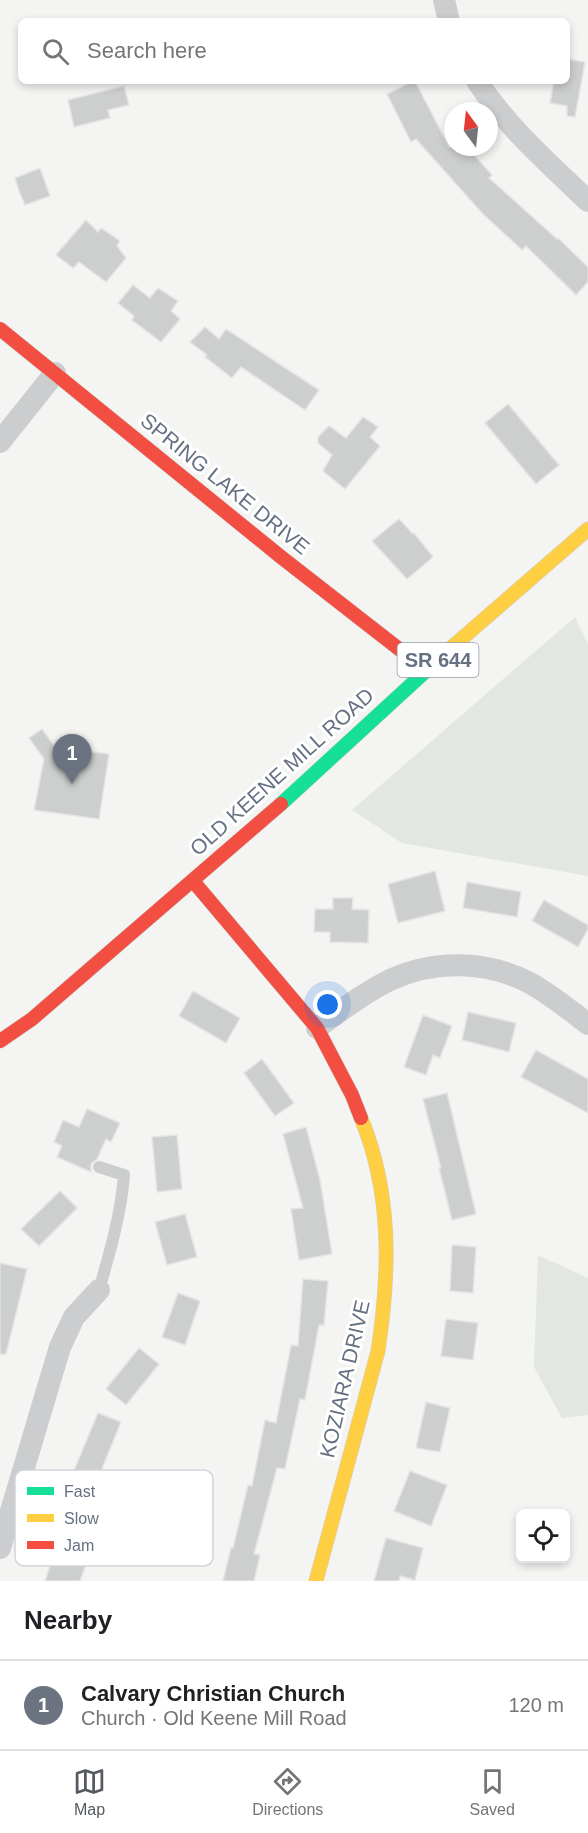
<!DOCTYPE html>
<html lang="en">
<head>
<meta charset="utf-8">
<style>
  body { margin:0; font-family:Arial,sans-serif; background:#f2f2f2; color:#202124 }
  .controls { position:absolute; right:18px; bottom:18px; display:grid; overflow:hidden; border-radius:9px; box-shadow:0 3px 9px #0003 }
  .controls button { width:54px; height:54px; display:grid; place-items:center; padding:0; border:0; border-bottom:2px solid #e0e0e0; background:#fff; color:#202124; font:30px sans-serif }
  .compass { position:absolute; left:444px; top:102px; width:54px; height:54px; border-radius:50%; background:#fff; box-shadow:0 3px 9px #0003; rotate:345deg }
  .you { position:absolute; left:328px; top:1005px; width:21px; height:21px; margin:-15px; border:4px solid #fff; border-radius:50%; background:#1a73e8; box-shadow:0 0 0 9px #1a73e833 }
  .badge { display:grid; place-items:center; width:39px; height:39px; border-radius:50%; background:#565a60; color:#fff; font-size:20px; font-weight:700 }
  .pin { position:absolute; translate:-50% -50px; filter:drop-shadow(0 2px 3px #0008) }
  .pin::after { content:''; position:absolute; top:32px; width:21px; height:18px; background:inherit; clip-path:polygon(0 0,100% 0,50% 100%) }
  .list { margin:0; padding:0; list-style:none }
  h2 { display:flex; justify-content:space-between; align-items:center; height:78px; margin:0; padding:0 24px; font-size:26px }
  h2 small { font-size:20px; font-weight:400; color:#757577 }
  .list li { display:grid; grid-template-columns:39px 1fr auto; gap:18px; align-items:center; box-sizing:border-box; height:90px; padding:0 24px; border-top:2px solid #e0e0e0 }
  .list b { display:block; font-size:22px; white-space:nowrap }
  .list p { margin:0; font-size:20px; white-space:nowrap; color:#757577 }
  .list em { font-size:20px; font-style:normal; color:#757577 }
  .icon { flex:none; width:33px; height:33px; fill:none; stroke:currentColor; stroke-width:2; stroke-linecap:round; stroke-linejoin:round }
  .map { position:relative; flex:none; width:588px; height:1581px; overflow:hidden }
  .search { position:absolute; background:#fff; box-shadow:0 3px 9px #0003; left:18px; right:18px; top:18px; height:66px; display:flex; align-items:center; gap:15px; box-sizing:border-box; padding:0 21px; border-radius:9px; color:#757577; font-size:22px }
  .sheet { height:168px; background:#fff }
  nav { display:flex; justify-content:space-around; align-items:center; box-sizing:border-box; height:84px; border-top:2px solid #e0e0e0; background:#fff; font-size:16px; color:#757577 }
  nav a { display:grid; justify-items:center; gap:3px }
  nav .on { color:#565a60 }
  .map>svg:first-child { display:block }
  .green { fill:#e3e7e1 }
  .building { fill:#cdcfcf; stroke:#e4e4e3; stroke-width:1.5 }
  .lines { fill:none; stroke-linecap:round; stroke-linejoin:round }
  .fast-casing { stroke:#d0d0d1; stroke-width:15 }
  .slow-casing { stroke:#d0d0d1; stroke-width:15 }
  .jam-casing { stroke:#d0d0d1; stroke-width:15 }
  .lane { stroke:#cccdce; stroke-width:12 }
  .street { stroke:#cccdce; stroke-width:22 }
  .fast { stroke:#16e098; stroke-width:14 }
  .slow { stroke:#ffcf43; stroke-width:14 }
  .jam { stroke:#f24e42; stroke-width:14 }
  .labels { text-anchor:middle; stroke-width:6; stroke-linejoin:round; paint-order:stroke }
  .shield { fill:#fff; stroke:#939ca8; stroke-width:1.5 }
  .shield-label { font-size:20px; font-weight:bold; fill:#657182 }
  .street-label { font-size:21px; fill:#657182; stroke:#fff }
  .key { fill:#fff; stroke:#d1d4da; stroke-width:1.5 }
  .key-label { font-size:16px; fill:#657182 }
</style>
</head>
<body>
<div class="map">
<svg width="588" height="1581" viewBox="0 0 588 1581">
  <rect width="100%" height="100%" fill="#f4f4f3"/>
  <g class="green">
    <polygon points="575,617 588,644 588,876 402,843 352,810"/>
    <polygon points="538,1255 588,1278 588,1415 562,1418 534,1367"/>
  </g>
  <g class="building">
    <polygon points="567,59 585,62 575,117 567,116 567,106 550,103 554,81 567,81"/>
    <polygon points="413,81 415,81 449,147 467,147 492,175 489,178 557,239 558,238 588,267 588,282 576,295 526,246 522,250 482,213 416,139 411,142 387,94"/>
    <polygon points="124,86 129,105 108,110 110,118 74,127 68,100"/>
    <polygon points="40,168 50,196 25,205 19,191 15,178"/>
    <polygon points="86,220 98,232 101,228 120,241 117,246 126,258 106,282 79,262 73,268 56,255"/>
    <polygon points="133,285 150,298 158,288 178,301 171,311 180,319 161,342 132,320 134,316 118,303"/>
    <polygon points="205,327 219,339 226,329 319,390 305,410 241,367 232,378 205,357 207,355 190,342"/>
    <polygon points="508,404 559,465 536,484 485,423"/>
    <polygon points="363,417 378,427 370,437 380,446 345,489 323,471 332,455 318,443 318,437 329,426 346,438"/>
    <polygon points="399,519 413,534 414,533 433,557 407,579 372,541"/>
    <polygon points="42,729 55,747 109,754 99,819 34,810 44,759 29,738"/>
    <polygon points="435,871 445,911 398,923 388,884"/>
    <polygon points="467,882 521,892 517,917 463,908"/>
    <polygon points="333,898 353,898 352,909 369,910 368,943 330,942 330,932 314,932 315,909 333,909"/>
    <polygon points="544,900 588,925 588,929 578,947 532,921"/>
    <polygon points="193,991 240,1018 226,1043 179,1016"/>
    <polygon points="468,1012 516,1023 509,1052 462,1040"/>
    <polygon points="423,1015 452,1026 440,1058 433,1055 426,1075 404,1067"/>
    <polygon points="536,1050 588,1079 588,1113 521,1077"/>
    <polygon points="262,1059 294,1103 275,1116 244,1073"/>
    <polygon points="447,1093 476,1214 452,1220 439,1168 441,1168 423,1099"/>
    <polygon points="87,1109 120,1123 111,1142 106,1139 97,1159 91,1164 91,1172 57,1157 62,1146 54,1142 63,1120 79,1127"/>
    <polygon points="306,1127 320,1180 332,1254 299,1260 291,1209 303,1208 283,1134"/>
    <polygon points="177,1135 182,1189 157,1192 152,1137"/>
    <polygon points="60,1191 77,1208 39,1246 21,1229"/>
    <polygon points="185,1214 197,1257 167,1265 155,1222"/>
    <polygon points="452,1245 476,1247 473,1293 450,1291"/>
    <polygon points="0,1263 27,1269 6,1354 0,1354"/>
    <polygon points="303,1279 328,1281 324,1325 319,1325 305,1400 300,1399 285,1469 277,1468 254,1554 260,1555 254,1581 223,1581 231,1548 233,1548 248,1485 252,1486 265,1420 276,1423 291,1345 298,1346"/>
    <polygon points="178,1293 200,1301 185,1345 162,1337"/>
    <polygon points="446,1319 478,1323 473,1360 441,1356"/>
    <polygon points="139,1348 159,1364 126,1405 106,1389"/>
    <polygon points="426,1402 450,1408 440,1452 416,1448"/>
    <polygon points="98,1413 121,1422 101,1471 96,1469 86,1508 100,1512 85,1567 80,1581 45,1581 62,1531 56,1530 70,1480"/>
    <polygon points="410,1471 447,1485 431,1526 394,1511"/>
    <polygon points="386,1538 423,1548 415,1580 400,1576 399,1581 374,1581"/>
  </g>
  <g class="lines">
    <defs>
      <polyline id="fast" points="281,804 451,648"/>
      <g id="slow">
        <polyline points="451,648 588,529"/>
        <path d="M316 1581 378 1351C390 1272 392 1193 361 1118"/>
      </g>
      <g id="jam">
        <polyline points="0,329 281,557 426,670"/>
        <polyline points="193,881 317,1028 352,1095 361,1118"/>
        <polyline points="0,1041 32,1019 281,804"/>
      </g>
    </defs>
    <use href="#fast" class="fast-casing"/>
    <use href="#slow" class="slow-casing"/>
    <use href="#jam" class="jam-casing"/>
    <path class="lane" d="M99 1167 124 1175C121 1214 110 1252 99 1290"/>
    <g class="street">
      <polyline points="444,0 449,21"/>
      <path d="M477 81C507 127 548 163 588 201"/>
      <polyline points="0,442 55,373"/>
      <path d="M317 1028C340 1011 364 993 390 980 433 960 485 960 528 982 549 993 568 1009 588 1024"/>
      <polyline points="0,1548 60,1347 74,1317 99,1290"/>
    </g>
    <use href="#fast" class="fast"/>
    <use href="#slow" class="slow"/>
    <use href="#jam" class="jam"/>
  </g>
  <g class="labels">
    <rect class="shield" x="397.5" y="643" width="81" height="34" rx="4.5"/>
    <g class="shield-label">
      <text x="438" y="667">SR 644</text>
    </g>
    <g class="street-label">
      <text transform="translate(225 484) rotate(39)" y="7">SPRING LAKE DRIVE</text>
      <text transform="translate(282 772) rotate(-42)" y="7">OLD KEENE MILL ROAD</text>
      <text transform="translate(345 1379) rotate(-77)" y="7">KOZIARA DRIVE</text>
    </g>
  </g>
  <rect x="15" y="1470" width="198" height="96" rx="9" class="key"/>
  <rect x="27" y="1487" width="27" height="8" fill="#16e098"/>
  <rect x="27" y="1514" width="27" height="8" fill="#ffcf43"/>
  <rect x="27" y="1541" width="27" height="8" fill="#f24e42"/>
  <g class="key-label">
    <text x="64" y="1497">Fast</text>
    <text x="64" y="1524">Slow</text>
    <text x="64" y="1551">Jam</text>
  </g>
</svg>
<div class="controls">
<button><svg class="icon" aria-label="locate" viewBox="0 0 24 24"><circle cx="12" cy="12" r="6"/><path d="M12 2v4M12 18v4M2 12h4M18 12h4"/></svg></button>
</div>
<svg class="compass" viewBox="-18 -18 36 36"><path d="M0-13l5 13h-10z" fill="#e53935"/><path d="M0 13l5-13h-10z" fill="#757577"/></svg>
<div class="you"></div>
<div class="pin badge" style="left:72px;top:784px;background:#6b7280">1</div>
<div class="search"><svg class="icon" aria-label="search" viewBox="0 0 24 24"><circle cx="10" cy="10" r="6"/><path d="M15 15l6 6"/></svg>Search here</div>
</div>
<section class="sheet">
<h2>Nearby<small></small></h2>
<ul class="list">
<li><span class="badge" style="background:#6b7280">1</span><div><b>Calvary Christian Church</b><p>Church · Old Keene Mill Road</p></div><em>120 m</em></li>
</ul>
</section>
<nav>
<a class="on"><svg class="icon" aria-label="map" viewBox="0 0 24 24"><path d="M3 6l6-2 6 2 6-2v14l-6 2-6-2-6 2zM9 4v14M15 6v14"/></svg>Map</a>
<a><svg class="icon" aria-label="directions" viewBox="0 0 24 24"><path d="M12 3l9 9-9 9-9-9zM9 14v-3h6M13 9l2 2-2 2"/></svg>Directions</a>
<a><svg class="icon" aria-label="saved" viewBox="0 0 24 24"><path d="M7 4h10v16l-5-4-5 4z"/></svg>Saved</a>
</nav>
</body>
</html>
